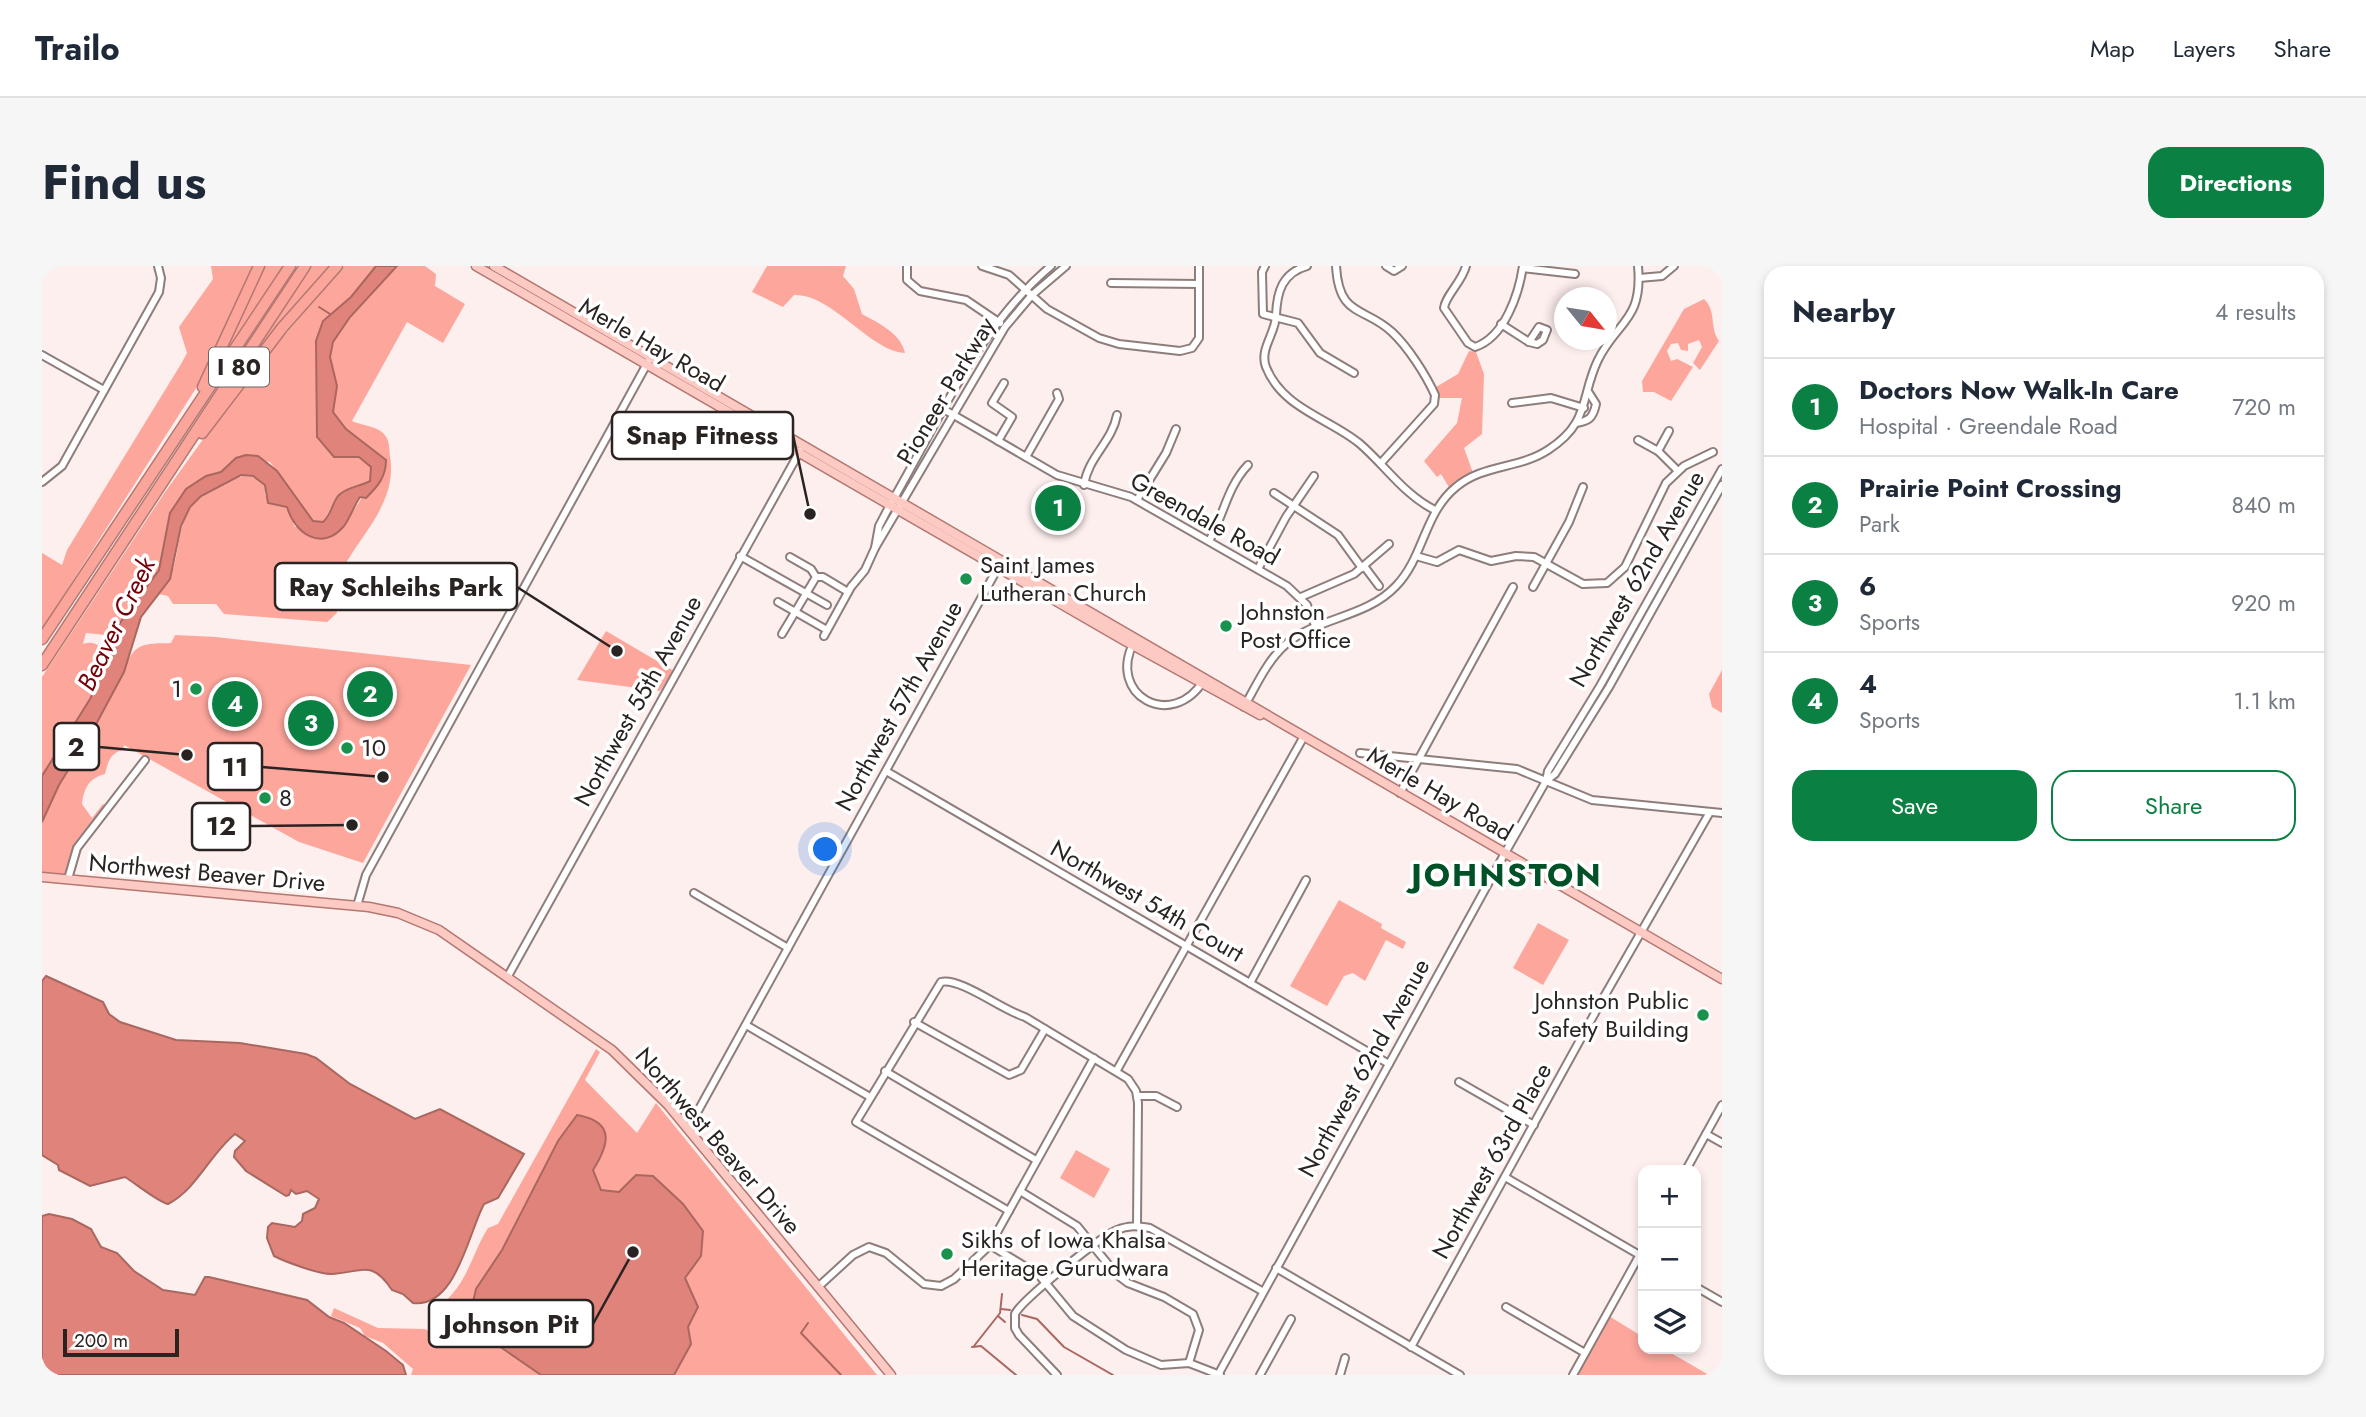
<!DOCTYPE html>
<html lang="en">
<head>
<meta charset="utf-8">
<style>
  body { margin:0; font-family:Jost,sans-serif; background:#f6f6f7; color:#1f2937 }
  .controls { position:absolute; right:21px; bottom:21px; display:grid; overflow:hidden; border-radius:14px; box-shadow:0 4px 10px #0003 }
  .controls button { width:63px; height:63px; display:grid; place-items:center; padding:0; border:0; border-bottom:2px solid #e0e1e3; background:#fff; color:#1f2937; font:35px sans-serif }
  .compass { position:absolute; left:1512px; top:21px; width:63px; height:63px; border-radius:50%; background:#fff; box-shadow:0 4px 10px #0003; rotate:120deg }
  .scale { position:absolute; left:21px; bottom:18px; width:116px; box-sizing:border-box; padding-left:7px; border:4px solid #292322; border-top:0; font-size:19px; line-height:24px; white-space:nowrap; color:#292322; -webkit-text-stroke:5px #fff; paint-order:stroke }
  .you { position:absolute; left:784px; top:584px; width:24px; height:24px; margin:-18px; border:5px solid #fff; border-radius:50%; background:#1a73e8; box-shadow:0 0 0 10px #1a73e833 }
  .badge { display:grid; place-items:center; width:46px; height:46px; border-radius:50%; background:#0b8043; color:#fff; font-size:23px; font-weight:700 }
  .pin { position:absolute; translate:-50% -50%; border:4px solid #fff; box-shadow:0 2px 7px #0006 }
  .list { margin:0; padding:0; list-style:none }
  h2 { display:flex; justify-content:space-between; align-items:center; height:91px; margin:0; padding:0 28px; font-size:30px }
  h2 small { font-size:23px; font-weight:400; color:#747a83 }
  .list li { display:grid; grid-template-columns:46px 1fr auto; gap:21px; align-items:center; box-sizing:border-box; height:98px; padding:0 28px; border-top:2px solid #e0e1e3 }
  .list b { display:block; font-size:26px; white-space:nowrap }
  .list p { margin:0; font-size:23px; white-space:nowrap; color:#747a83 }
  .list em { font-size:23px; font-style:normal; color:#747a83 }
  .actions { display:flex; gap:14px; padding:21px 28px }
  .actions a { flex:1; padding:16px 0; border:2px solid #0b8043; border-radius:21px; text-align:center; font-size:24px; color:#0b8043 }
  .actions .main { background:#0b8043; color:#fff }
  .icon { flex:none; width:38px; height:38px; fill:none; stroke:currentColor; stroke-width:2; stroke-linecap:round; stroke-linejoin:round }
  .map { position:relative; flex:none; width:1680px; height:1109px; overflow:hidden; border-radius:21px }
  header { display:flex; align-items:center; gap:42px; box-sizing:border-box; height:98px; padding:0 35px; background:#fff; border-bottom:2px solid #e0e1e3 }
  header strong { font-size:33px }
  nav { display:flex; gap:38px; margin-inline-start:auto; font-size:24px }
  .intro { display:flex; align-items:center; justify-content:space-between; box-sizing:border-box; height:168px; padding:0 42px }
  h1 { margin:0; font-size:49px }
  .button { padding:18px 32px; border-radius:21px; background:#0b8043; color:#fff; font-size:24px; font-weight:700 }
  main { display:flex; gap:42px; padding:0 42px }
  aside { flex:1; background:#fff; border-radius:21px; box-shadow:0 4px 10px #0003 }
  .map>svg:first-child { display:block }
  .green { fill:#fda69c }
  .water { fill:#e0847b; stroke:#a96760; stroke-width:2 }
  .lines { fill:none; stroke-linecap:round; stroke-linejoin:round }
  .stream { stroke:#a96760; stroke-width:2 }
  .minor-casing { stroke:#8d7e7c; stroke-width:10 }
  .major-casing { stroke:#b27871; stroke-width:11 }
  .highway-casing { stroke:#b27871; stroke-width:13 }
  .minor { stroke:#fff; stroke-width:6 }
  .major { stroke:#fdc9c3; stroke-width:8 }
  .highway { stroke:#fba59b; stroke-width:10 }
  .poi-dot { fill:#19924e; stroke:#fff; stroke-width:2.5 }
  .labels { text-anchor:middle; stroke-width:7; stroke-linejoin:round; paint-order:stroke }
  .shield { fill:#fff; stroke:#696564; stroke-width:2 }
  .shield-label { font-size:23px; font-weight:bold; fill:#292322 }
  .street-label { font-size:24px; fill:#292322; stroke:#fff }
  .poi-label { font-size:24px; fill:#292322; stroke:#fff; text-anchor:start }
  .water-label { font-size:26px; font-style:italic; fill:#740009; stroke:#fff }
  .district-label { font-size:32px; font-weight:bold; letter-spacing:2px; fill:#005127; stroke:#fff }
  .leader { fill:none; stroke:#292322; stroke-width:2.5 }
  .callout-dot { fill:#292322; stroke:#fff; stroke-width:2.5 }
  .callout { fill:#fff; stroke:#292322; stroke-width:2.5 }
  .callout-label { font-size:26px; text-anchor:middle; font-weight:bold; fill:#292322 }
</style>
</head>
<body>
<header>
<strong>Trailo</strong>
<nav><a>Map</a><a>Layers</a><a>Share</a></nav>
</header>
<div class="intro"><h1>Find us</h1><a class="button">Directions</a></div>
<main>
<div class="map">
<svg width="1680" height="1109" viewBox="0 0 1680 1109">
  <rect width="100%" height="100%" fill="#fdefed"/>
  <g class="green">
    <polygon points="169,0 211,0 158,116 0,363 0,287 20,299 25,284 139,98 145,87 137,61 171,13"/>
    <polygon points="221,0 242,0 179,95 178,94"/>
    <polygon points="269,0 288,0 192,118 191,118"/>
    <path d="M302 0H334L309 31 281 55 274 75 275 171 292 191H317L329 201 328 215 294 233 281 256 271 255 228 196 194 192 179 206 164 210 128 247 117 304 82 351 73 370 44 367 41 378C53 374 59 381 68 389L67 395 40 449 0 510V411L123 226 175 154 221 94Z"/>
    <path d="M355 0H383L394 8 393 20 423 38 401 77 365 56 310 155C319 159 332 160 340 166 348 173 347 181 348 190 359 256 280 292 295 347L285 356 182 348 174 338H131L126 330 116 328C151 292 118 243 183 216 200 209 207 207 223 218V229L245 242 253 261 303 258 344 194 304 163 291 146 295 120 288 91 291 76 308 51Z"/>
    <path d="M725 0H804L801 10 812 23 820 48C836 57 859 67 863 87 829 86 788 26 752 29L741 41 710 26Z"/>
    <path d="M1662 33C1675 45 1667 61 1677 75L1658 104 1651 97 1660 81 1657 74 1646 78V85L1639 84 1636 77 1629 78 1625 85 1629 95 1635 93 1651 101 1629 135 1612 126H1601L1600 115 1642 43Z"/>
    <polygon points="1427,85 1434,86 1442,108 1440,168 1422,182 1431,207 1408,223 1399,208 1395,211 1382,195 1415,157 1420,132 1397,132 1394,121 1416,108"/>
    <polygon points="564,365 632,405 618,425 535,414"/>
    <path d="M133 369 174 371 429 399 321 597 257 576 82 479 81 484C68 487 66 496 63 508 47 512 42 522 40 538L50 552 61 538 64 540 37 575 26 606 23 609 0 607V556L17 519 52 462 88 391C97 375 112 378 129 377Z"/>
    <polygon points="1680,404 1680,447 1670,441 1667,428"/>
    <polygon points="1297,634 1340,658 1339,662 1364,676 1361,683 1344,674 1323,715 1311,707 1302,710 1285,740 1248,720"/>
    <polygon points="1496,657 1527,674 1501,719 1471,702"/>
    <path d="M554 783 558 786 543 814 595 867 614 837 835 1109H369L371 1103 341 1077 323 1070 318 1062 289 1050 292 1042 336 1062 383 1063 393 1068 396 1064 391 1059C395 1042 405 1035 415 1022 428 1004 434 981 446 962L456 958Z"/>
    <polygon points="1034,884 1068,903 1052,932 1018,912"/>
    <polygon points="1567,1050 1601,1071 1601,1083 1622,1083 1667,1109 1533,1109"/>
  </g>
  <g class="water">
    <path d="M334 0H355L308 51 291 76 288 91 295 120 291 146 304 163 344 194C344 211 336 220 324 232L318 231C312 240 308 252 302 260 280 286 253 268 245 241L226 237 223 219 211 210 199 209 159 230 148 241 139 260 128 313 99 351 82 406 52 462 17 519 0 556V510L48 433 67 395 74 363 82 351 117 304 128 247 144 223 164 210 179 206 194 192 204 189 216 190 235 205 271 255 281 256C289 249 290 238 296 230 304 221 317 221 328 215L329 201 317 191H292L275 171 274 75 281 55 309 31Z"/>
    <path d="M4 710 61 736 67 748 78 756 134 774 198 777 264 788 274 792 308 818 373 853 398 843 482 888 456 932 442 938C426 968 414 1042 371 1037L361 1028 350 1024C329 992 319 1007 289 1008 276 1008 244 996 232 990L225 972 226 961 230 957 253 961 260 955 261 948 273 942 277 933 265 925 254 928 249 924 247 929 244 930 204 905 192 891 193 885 203 875 193 868C168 888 155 923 126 938 116 936 93 917 83 911L48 920 17 904 16 899 0 889V715Z"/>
    <path d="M535 849C575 856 566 880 551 904L559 924 577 926 594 909 611 910 641 938 661 965 659 990 643 1012 656 1041 646 1061 649 1078 632 1109H499L438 1067 427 1053 434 1023 460 984 516 875Z"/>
    <polygon points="7,948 30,953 49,963 59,981 75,987 92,1005 121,1024 153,1029 163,1011 167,1011 265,1034 287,1051 302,1057 344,1085 361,1099 364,1109 0,1109 0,950"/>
  </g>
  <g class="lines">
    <g class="stream">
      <polyline points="277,41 288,48"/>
      <polyline points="959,1043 968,1044"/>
      <polyline points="980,1049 995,1053 1022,1081 1071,1109"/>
      <polyline points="956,1050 963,1056"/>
      <polyline points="766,1057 759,1067 799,1109"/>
      <polyline points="932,1080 958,1047 960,1028"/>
      <polyline points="930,1081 939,1080 974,1109"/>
    </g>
    <defs>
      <g id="minor">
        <polyline points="865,0 865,14 878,25 924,34 958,57"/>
        <polyline points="940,0 967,9 1005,43 1057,72 1077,78 1138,85 1150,82 1157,72 1157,0"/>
        <polyline points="1223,0 1220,6 1221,48 1256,57 1278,87 1312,107"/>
        <path d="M1265 0C1240 7 1235 26 1234 49 1234 67 1217 83 1224 101 1240 142 1286 152 1317 177 1342 198 1363 230 1393 244"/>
        <path d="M1294 0C1297 52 1322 40 1350 66 1366 81 1384 109 1393 129L1392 138 1339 197"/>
        <polyline points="1344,0 1352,5 1360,0"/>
        <path d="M1424 0C1420 16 1403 30 1402 42L1426 77 1433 81C1463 71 1477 27 1481 0"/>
        <polyline points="1481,2 1533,8"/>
        <polyline points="1597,12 1620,10 1632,0"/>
        <polyline points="1069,17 1157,18"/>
        <polyline points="1459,58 1487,76"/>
        <polygon points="1497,61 1505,64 1501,74 1495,78 1487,76"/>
        <polyline points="0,89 62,124"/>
        <polyline points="1470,137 1509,132 1542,142"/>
        <polyline points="903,144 1015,209 1089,231 1245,320 1265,339 1274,362"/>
        <path d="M1534 157C1547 155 1551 152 1554 138L1547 127"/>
        <polyline points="1596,174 1616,185 1636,205"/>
        <polyline points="956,175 970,151 950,137 962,117"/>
        <polyline points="1616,185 1627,165"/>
        <polyline points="984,191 1017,133 1015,127"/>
        <polyline points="0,216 20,200 117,26 119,12 116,0"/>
        <path d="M1042 219C1046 191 1070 176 1075 149"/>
        <polyline points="1232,227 1296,269 1320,302"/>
        <polyline points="1095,234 1124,187 1134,163"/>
        <path d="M1167 275C1182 249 1185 221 1206 199"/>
        <polyline points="833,282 963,61 990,29 1024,0"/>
        <polyline points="698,290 785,339"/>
        <polyline points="1374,290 1395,296 1417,284 1449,295 1474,290 1492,291 1541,318 1565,317 1583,301 1624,217 1642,200 1671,186"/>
        <polyline points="748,291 769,303 774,311 781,311 806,326"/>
        <polyline points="1322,300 1337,320"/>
        <polyline points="1216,303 1244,251 1272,210"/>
        <polyline points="1491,321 1527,256 1541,221"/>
        <polyline points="1259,331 1312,308 1347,278"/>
        <polyline points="736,336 785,364"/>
        <polyline points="740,368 774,311"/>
        <path d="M782 370 809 321 823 304 833 282 837 260 848 239C896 157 935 62 1009 0"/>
        <path d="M1092 376C1064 429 1130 466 1162 414"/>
        <path d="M1202 441C1214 420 1225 395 1243 379 1275 351 1324 352 1354 320 1382 291 1382 247 1414 221 1441 198 1477 203 1506 184 1549 156 1538 131 1556 94 1575 55 1601 55 1596 0"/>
        <polyline points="1318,487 1475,503 1550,534 1680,547"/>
        <polyline points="844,505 1347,798"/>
        <polyline points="1504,515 1506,505 1558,420 1680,203"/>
        <polyline points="1358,527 1471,321"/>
        <polyline points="26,613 35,582 103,494"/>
        <polyline points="652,627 746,682"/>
        <polyline points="315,640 324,609 606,96"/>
        <polyline points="466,710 758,185"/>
        <polyline points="1208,717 1264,614"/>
        <polyline points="872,756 967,809 979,804 1003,763"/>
        <polyline points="704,759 828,831"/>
        <polyline points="1075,804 1261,472"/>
        <polyline points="843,805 994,894"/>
        <polyline points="1417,816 1492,859"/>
        <polyline points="1096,830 1114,830 1135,841"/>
        <polyline points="646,863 958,298"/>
        <polyline points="1664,868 1680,877"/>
        <polyline points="1644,904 1680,839"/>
        <polyline points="1463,911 1601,991"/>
        <polyline points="978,925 1035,960 1074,1008 1086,1017 1122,1031 1151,1048 1157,1064 1147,1097"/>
        <path d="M967 945 814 856 899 716C918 711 960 744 983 751L1086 813 1094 825 1096 837 1095 960"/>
        <polyline points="948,979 997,1009 1031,1050 1084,1084 1119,1099 1147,1097 1178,1109"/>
        <polyline points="1234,1002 1418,1109"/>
        <polyline points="776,1021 811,989 827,981 844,987 882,1018 899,1020 912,1013 948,979 1052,792"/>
        <polyline points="1654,1021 1680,1036"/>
        <polyline points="1464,1041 1543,1087"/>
        <polyline points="1369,1081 1559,736 1668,546"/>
        <path d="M1015 1109 977 1069 973 1062V1048C980 1034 1059 970 1075 964 1086 959 1096 960 1108 962L1220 1025"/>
        <polyline points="1176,1109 1463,587 1504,515 1513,508 1567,421 1680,219"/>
        <polyline points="1218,1109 1249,1053"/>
        <polyline points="1298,1109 1303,1092"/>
        <polyline points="1531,1109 1601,983"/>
      </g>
      <g id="major">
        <polyline points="434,0 1083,375 1218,449"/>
        <polyline points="452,0 1680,713"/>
        <polyline points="0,611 327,641 356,647 397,664 570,784 626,839 849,1109"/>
      </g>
      <g id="highway">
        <polyline points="161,121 217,0"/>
        <polyline points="160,167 240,62 295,0"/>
        <polyline points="0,373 248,0"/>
        <polyline points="0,399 263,0"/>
      </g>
    </defs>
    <use href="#minor" class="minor-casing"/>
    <use href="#major" class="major-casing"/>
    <use href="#highway" class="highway-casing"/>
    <use href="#minor" class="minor"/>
    <use href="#major" class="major"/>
    <use href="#highway" class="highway"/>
  </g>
  <g class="poi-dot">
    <circle cx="924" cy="313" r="7"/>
    <circle cx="1184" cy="360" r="7"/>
    <circle cx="154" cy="423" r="7"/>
    <circle cx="305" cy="482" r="7"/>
    <circle cx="223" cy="532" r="7"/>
    <circle cx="1661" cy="749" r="7"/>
    <circle cx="905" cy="988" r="7"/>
  </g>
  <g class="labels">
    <rect class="shield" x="167" y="81.5" width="60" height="39" rx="5"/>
    <g class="shield-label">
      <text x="197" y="109">I 80</text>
    </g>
    <g class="street-label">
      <text transform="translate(610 79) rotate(30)" y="8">Merle Hay Road</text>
      <text transform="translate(904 125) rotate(-59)" y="8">Pioneer Parkway</text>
      <text transform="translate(1163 253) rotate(29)" y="8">Greendale Road</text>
      <text transform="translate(1595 313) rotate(-60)" y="8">Northwest 62nd Avenue</text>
      <text transform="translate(596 435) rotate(-61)" y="8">Northwest 55th Avenue</text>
      <text transform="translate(857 440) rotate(-61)" y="8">Northwest 57th Avenue</text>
      <text transform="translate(1398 528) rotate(30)" y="8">Merle Hay Road</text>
      <text transform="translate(165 607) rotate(5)" y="8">Northwest Beaver Drive</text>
      <text transform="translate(1105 635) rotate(30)" y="8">Northwest 54th Court</text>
      <text transform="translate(1322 802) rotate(-61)" y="8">Northwest 62nd Avenue</text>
      <text transform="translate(676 875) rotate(49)" y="8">Northwest Beaver Drive</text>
      <text transform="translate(1450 895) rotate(-61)" y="8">Northwest 63rd Place</text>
    </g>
    <g class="poi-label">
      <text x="938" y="307">Saint James<tspan x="938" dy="28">Lutheran Church</tspan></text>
      <text x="1198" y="354">Johnston<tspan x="1198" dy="28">Post Office</tspan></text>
      <text x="140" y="431" text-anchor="end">1</text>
      <text x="319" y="490">10</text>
      <text x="237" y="540">8</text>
      <text x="1647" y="743" text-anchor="end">Johnston Public<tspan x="1647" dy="28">Safety Building</tspan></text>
      <text x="919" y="982">Sikhs of Iowa Khalsa<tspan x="919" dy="28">Heritage Gurudwara</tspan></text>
    </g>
    <g class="water-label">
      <text transform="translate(74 358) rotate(-64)" y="9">Beaver Creek</text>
    </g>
    <g class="district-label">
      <text x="1465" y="620">JOHNSTON</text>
    </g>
  </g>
  <path class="leader" d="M768 248L751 169M575 385L475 321M145 489L57 481M341 511L220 501M310 559L208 560M591 986L551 1058"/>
  <g class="callout-dot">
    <circle cx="768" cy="248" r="7"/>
    <circle cx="575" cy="385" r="7"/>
    <circle cx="145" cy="489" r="7"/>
    <circle cx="341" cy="511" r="7"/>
    <circle cx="310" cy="559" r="7"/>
    <circle cx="591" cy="986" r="7"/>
  </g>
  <g class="callout">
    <rect x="570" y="146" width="181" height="47" rx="7"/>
    <rect x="233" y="297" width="242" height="47" rx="7"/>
    <rect x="12" y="457" width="45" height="47" rx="7"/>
    <rect x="166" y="477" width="54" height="47" rx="7"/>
    <rect x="150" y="537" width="58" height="47" rx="7"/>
    <rect x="387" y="1034" width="164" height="47" rx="7"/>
  </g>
  <g class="callout-label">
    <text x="660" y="178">Snap Fitness</text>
    <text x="354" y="330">Ray Schleihs Park</text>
    <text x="34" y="490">2</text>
    <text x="193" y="510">11</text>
    <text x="179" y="569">12</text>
    <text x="469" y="1067">Johnson Pit</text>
  </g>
</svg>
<div class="controls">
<button>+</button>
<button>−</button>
<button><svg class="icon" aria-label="layers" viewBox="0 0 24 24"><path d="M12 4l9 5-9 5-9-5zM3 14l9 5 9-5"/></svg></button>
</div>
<svg class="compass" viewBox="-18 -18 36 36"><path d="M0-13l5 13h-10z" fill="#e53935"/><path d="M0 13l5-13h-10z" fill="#747a83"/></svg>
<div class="scale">200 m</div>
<div class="you"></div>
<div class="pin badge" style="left:1016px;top:242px">1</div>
<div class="pin badge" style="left:328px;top:428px">2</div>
<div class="pin badge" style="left:269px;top:457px">3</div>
<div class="pin badge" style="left:193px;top:438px">4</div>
</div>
<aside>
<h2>Nearby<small>4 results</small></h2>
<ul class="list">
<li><span class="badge">1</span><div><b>Doctors Now Walk-In Care</b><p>Hospital · Greendale Road</p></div><em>720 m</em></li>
<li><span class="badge">2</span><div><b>Prairie Point Crossing</b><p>Park</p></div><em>840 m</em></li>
<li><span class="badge">3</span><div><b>6</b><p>Sports</p></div><em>920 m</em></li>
<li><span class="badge">4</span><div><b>4</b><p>Sports</p></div><em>1.1 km</em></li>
</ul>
<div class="actions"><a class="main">Save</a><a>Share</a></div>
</aside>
</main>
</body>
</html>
